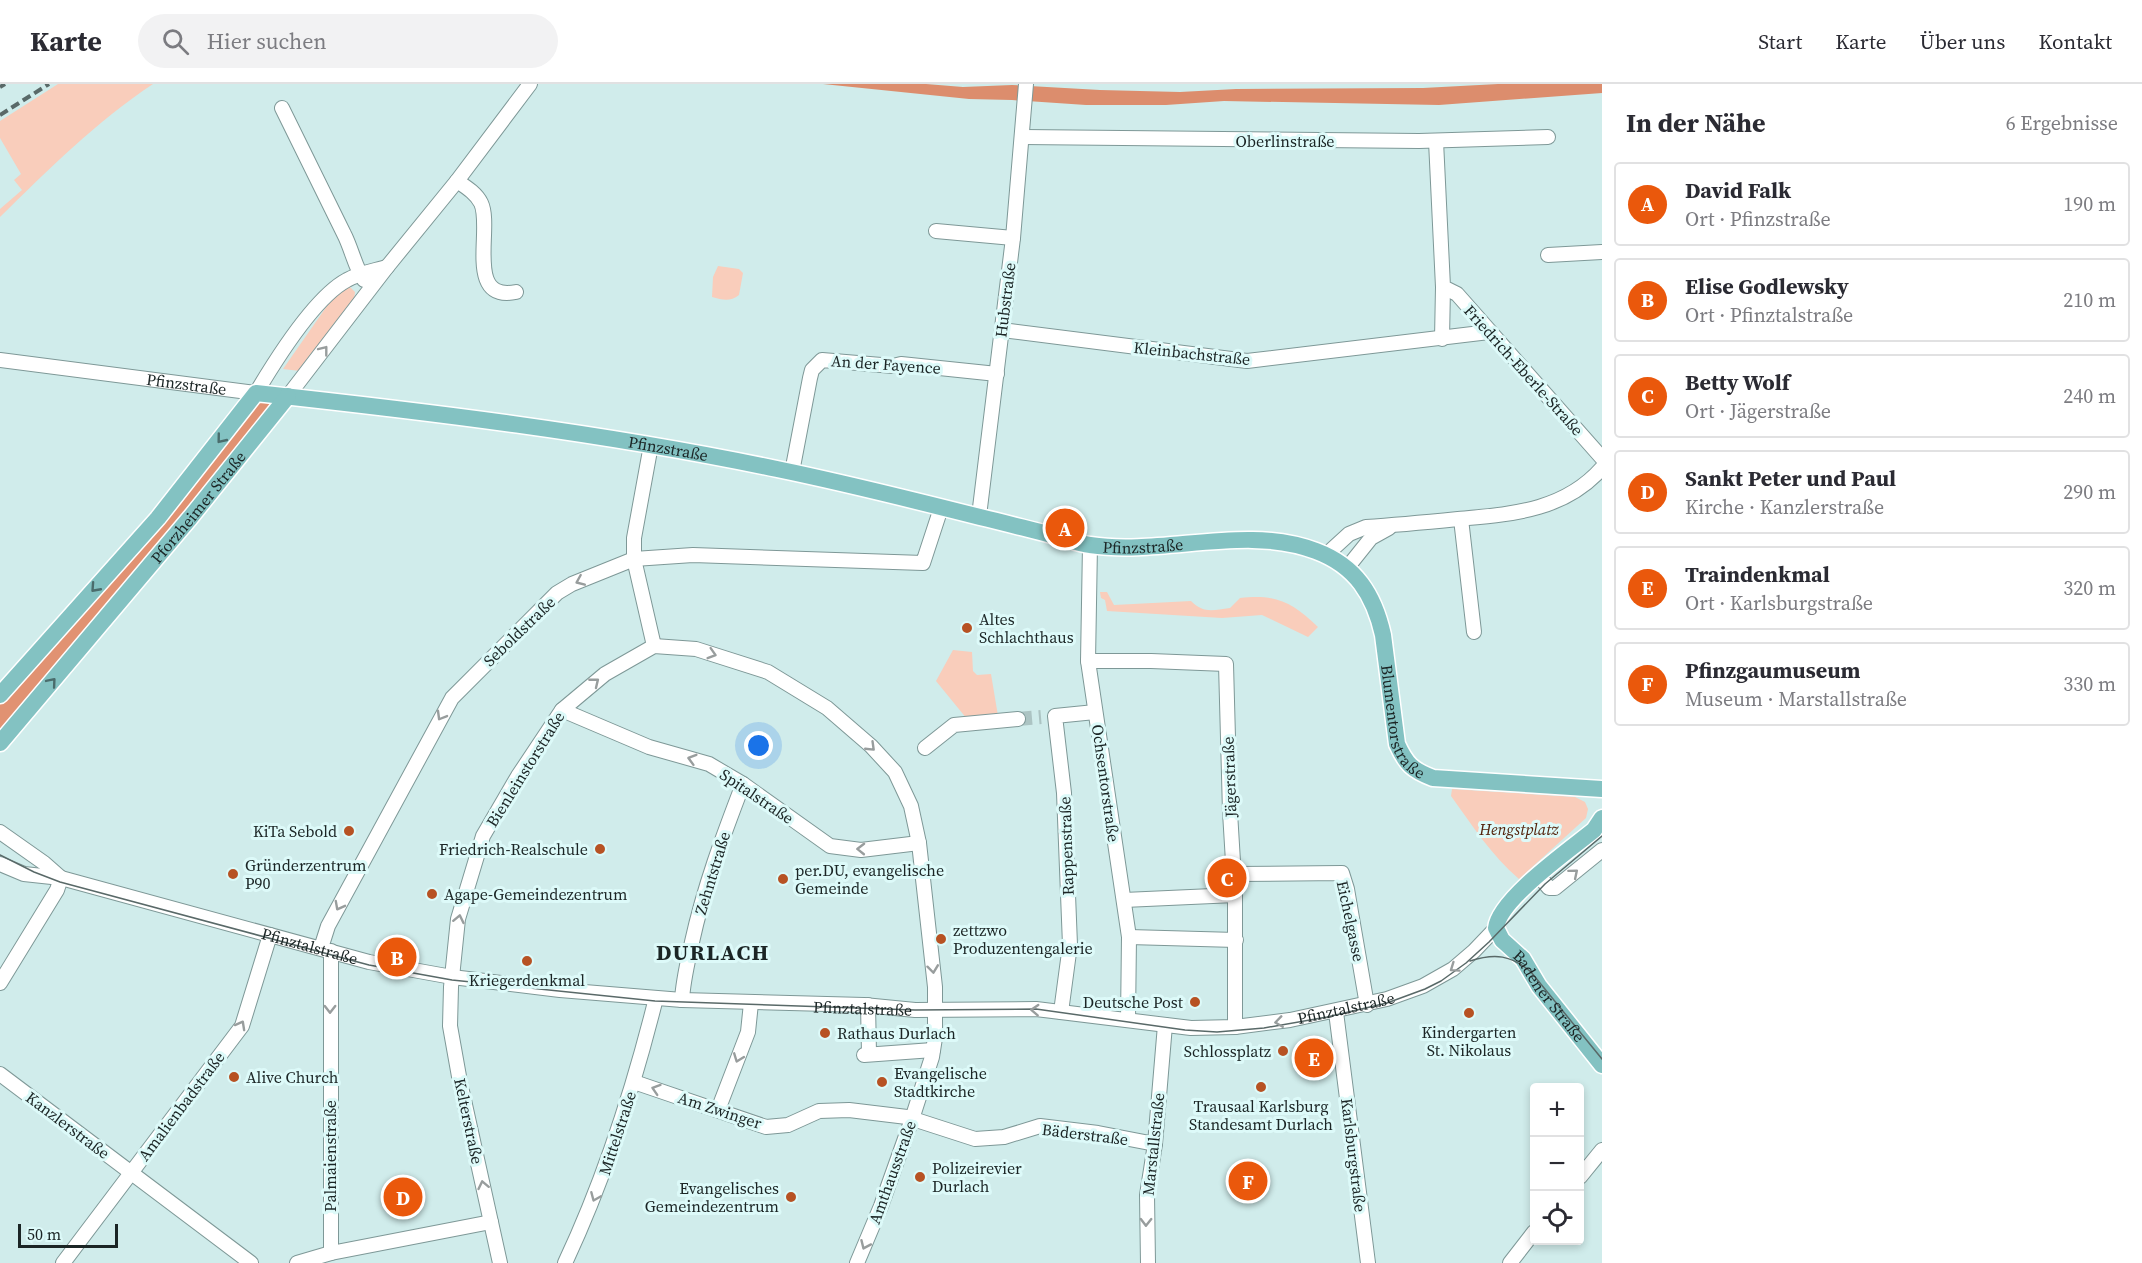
<!DOCTYPE html>
<html lang="de">
<head>
<meta charset="utf-8">
<style>
  body { margin:0; font-family:"Source Serif 4",serif; background:#f2f2f3; color:#2b2b33 }
  .controls { position:absolute; right:18px; bottom:18px; display:grid; overflow:hidden; border-radius:6px; box-shadow:0 3px 9px #0003 }
  .controls button { width:54px; height:54px; display:grid; place-items:center; padding:0; border:0; border-bottom:2px solid #e1e1e2; background:#fff; color:#2b2b33; font:30px sans-serif }
  .scale { position:absolute; left:18px; bottom:15px; width:100px; box-sizing:border-box; padding-left:6px; border:3px solid #1b2525; border-top:0; font-size:16px; line-height:21px; white-space:nowrap; color:#1b2525; -webkit-text-stroke:4px #ddfaf9; paint-order:stroke }
  .you { position:absolute; left:759px; top:662px; width:21px; height:21px; margin:-15px; border:4px solid #fff; border-radius:50%; background:#1a73e8; box-shadow:0 0 0 9px #1a73e833 }
  .badge { display:grid; place-items:center; width:39px; height:39px; border-radius:50%; background:#ea580c; color:#fff; font-size:20px; font-weight:700 }
  .pin { position:absolute; translate:-50% -50%; border:3px solid #fff; box-shadow:0 2px 6px #0006 }
  .list { margin:0; padding:0; list-style:none }
  h2 { display:flex; justify-content:space-between; align-items:center; height:78px; margin:0; padding:0 24px; font-size:26px }
  h2 small { font-size:20px; font-weight:400; color:#7c7c81 }
  .list li { display:grid; grid-template-columns:39px 1fr auto; gap:18px; align-items:center; box-sizing:border-box; height:84px; margin:0 12px 12px; padding:0 12px; border:2px solid #e1e1e2; border-radius:6px }
  .list b { display:block; font-size:22px; white-space:nowrap }
  .list p { margin:0; font-size:20px; white-space:nowrap; color:#7c7c81 }
  .list em { font-size:20px; font-style:normal; color:#7c7c81 }
  .icon { flex:none; width:33px; height:33px; fill:none; stroke:currentColor; stroke-width:2; stroke-linecap:round; stroke-linejoin:round }
  .map { position:relative; flex:none; width:1602px; height:1179px; overflow:hidden }
  header { display:flex; align-items:center; gap:36px; box-sizing:border-box; height:84px; padding:0 30px; background:#fff; border-bottom:2px solid #e1e1e2 }
  header strong { font-size:28px }
  nav { display:flex; gap:33px; margin-inline-start:auto; font-size:21px }
  .search { width:420px; height:54px; background:#f2f2f3; display:flex; align-items:center; gap:15px; box-sizing:border-box; padding:0 21px; border-radius:33px; color:#7c7c81; font-size:22px }
  main { display:flex }
  aside { flex:1; background:#fff }
  .map>svg:first-child { display:block }
  .green { fill:#f9cdbb }
  .forest { fill:#e19272 }
  .water { fill:#dc8d6d }
  .lines { fill:none; stroke-linecap:round; stroke-linejoin:round }
  .minor-tunnel { stroke:#acc4c3; stroke-width:14; stroke-dasharray:14 7; stroke-linecap:butt }
  .minor-casing { stroke:#7e9897; stroke-width:16 }
  .major-casing { stroke:#fff; stroke-width:19 }
  .minor { stroke:#fff; stroke-width:14 }
  .major { stroke:#83c2c2; stroke-width:16 }
  .tram { stroke:#596968; stroke-width:1.5 }
  .rail { stroke:#596968; stroke-width:4; stroke-dasharray:9 4.5; stroke-linecap:butt }
  .oneway { stroke:#989d9d }
  .oneway2 { stroke:#4a6c6c }
  .poi-dot { fill:#b75223; stroke:#ddfaf9; stroke-width:2 }
  .labels { text-anchor:middle; stroke-width:6; stroke-linejoin:round; paint-order:stroke }
  .street-label { font-size:16px; fill:#1b2525; stroke:#ddfaf9 }
  .poi-label { font-size:16px; fill:#1b2525; stroke:#ddfaf9; text-anchor:start }
  .park-label { font-size:16px; font-style:italic; fill:#53210a; stroke:#ddfaf9 }
  .district-label { font-size:22px; font-weight:bold; letter-spacing:1.5px; fill:#1b2525; stroke:#ddfaf9 }
</style>
</head>
<body>
<header>
<strong>Karte</strong>
<div class="search"><svg class="icon" aria-label="search" viewBox="0 0 24 24"><circle cx="10" cy="10" r="6"/><path d="M15 15l6 6"/></svg>Hier suchen</div>
<nav><a>Start</a><a>Karte</a><a>Über uns</a><a>Kontakt</a></nav>
</header>
<main>
<div class="map">
<svg width="1602" height="1179" viewBox="0 0 1602 1179">
  <rect width="100%" height="100%" fill="#d0eceb"/>
  <g class="green">
    <path d="M58 0H153C97 37 48 86 0 133V125L22 106 14 96 21 90 0 54V37Z"/>
    <path d="M718 182 739 185 743 189 739 211C730 218 723 216 712 213L713 193Z"/>
    <polygon points="349,202 355,208 354,216 300,287 283,285 336,209"/>
    <path d="M1100 508H1107L1114 521 1191 517C1204 530 1213 526 1230 524L1240 514C1276 510 1292 518 1318 543L1308 553 1262 531 1222 534 1107 527 1105 516 1101 514Z"/>
    <polygon points="953,566 972,568 973,587 977,591 991,590 998,632 967,635 936,597"/>
    <path d="M1452 705 1575 713 1585 718 1588 725 1586 734 1519 795C1491 771 1472 741 1451 712Z"/>
  </g>
  <polygon class="forest" points="255,315 279,318 0,653 0,615"/>
  <polygon class="water" points="823,0 926,0 963,3 1012,1 1100,6 1180,8 1236,5 1423,4 1498,0 1602,0 1602,9 1439,21 1224,17 1166,21 1086,21 1012,16 969,15"/>
  <g class="lines">
    <polyline class="minor-tunnel" points="1018,635 1041,633"/>
    <defs>
      <g id="minor">
        <path d="M282 24 344 150C351 163 356 186 364 196"/>
        <polyline points="1023,53 1419,57 1548,53"/>
        <polyline points="1436,57 1443,203 1457,210 1602,374"/>
        <path d="M457 97C466 103 476 109 481 119 493 144 464 218 516 208"/>
        <polyline points="936,147 1013,154"/>
        <polyline points="1548,171 1602,168"/>
        <polyline points="1002,246 1247,277 1489,248"/>
        <polyline points="1442,255 1443,203"/>
        <path id="s1" d="M0 276 256 309C275 277 315 213 347 196 359 189 373 187 387 183"/>
        <polyline points="288,312 387,183 457,97 530,0"/>
        <polyline points="651,361 634,454 634,475 654,562"/>
        <polyline points="792,388 810,294 812,286 822,276 893,282 901,280 997,290"/>
        <polyline points="979,432 1013,154 1026,0"/>
        <polyline points="1461,435 1474,548"/>
        <polyline points="1090,461 1088,577 1129,853 1128,936"/>
        <path d="M1326 471 1349 450 1366 443C1397 441 1428 438 1458 435 1512 430 1564 427 1602 384"/>
        <polyline points="1347,484 1371,454 1389,444"/>
        <polyline points="1088,577 1151,577 1226,580 1230,728 1235,811 1235,943"/>
        <polyline points="562,626 649,663 709,680 743,700 830,762 861,766 919,759"/>
        <polyline points="925,664 954,641 1018,635"/>
        <polyline points="0,748 44,779 61,794"/>
        <path id="s2" d="M0 780 24 790 61 794 369 878 452 893 560 906 682 916 864 921 915 926 1036 925 1191 944 1235 943 1290 936 1387 915 1423 902 1453 885 1474 867 1496 844"/>
        <polyline points="1234,790 1342,789 1347,805 1367,921"/>
        <polyline points="1538,791 1549,804 1555,804 1602,766"/>
        <polyline points="1124,816 1235,811"/>
        <polyline points="1129,853 1236,856"/>
        <polyline points="321,864 328,842 452,614 557,509 572,500 634,475 693,471 923,479 941,424"/>
        <polyline points="331,867 331,1169"/>
        <polyline points="0,899 57,806 61,794"/>
        <path d="M682 916C683 896 688 877 692 858 704 803 723 752 743 700"/>
        <polyline points="868,921 869,969"/>
        <polyline points="1061,928 1070,861 1064,709 1055,632 1095,628"/>
        <polyline points="1336,928 1368,1179"/>
        <polyline points="864,971 933,966"/>
        <polyline points="0,990 251,1179"/>
        <polyline points="634,998 766,1043 788,1041 819,1027 849,1026 907,1033 975,1055 1004,1053 1040,1042 1098,1049 1155,1060"/>
        <polyline points="718,1026 748,948 751,919"/>
        <polyline points="1580,1093 1602,1066"/>
        <polyline points="63,1179 242,942 270,851"/>
        <polyline points="297,1179 331,1169 491,1138"/>
        <polyline points="500,1179 460,998 450,942 451,903 458,835 483,752 518,692 562,626 605,590 654,562 696,565 768,588 827,624 871,662 895,688 911,722 919,759 935,903 935,954 932,973 912,1035 881,1122 857,1179"/>
        <path d="M565 1179C605 1094 633 1006 656 914"/>
        <polyline points="1148,1179 1147,1111 1155,1060 1165,941"/>
        <polyline points="1510,1179 1534,1148"/>
      </g>
      <g id="major">
        <path id="s3" d="M0 611 158 434 256 309C430 328 605 349 777 385 845 399 913 416 980 433 1006 439 1031 446 1056 452 1067 455 1079 460 1090 461 1164 472 1245 440 1316 467 1356 482 1374 511 1383 551L1397 660C1406 680 1412 686 1433 694L1602 705"/>
        <path id="s4" d="M0 659 190 434 288 312"/>
        <path id="s5" d="M1602 734 1594 746C1571 765 1499 815 1496 844L1502 856 1523 875 1539 902 1602 981"/>
      </g>
    </defs>
    <use href="#minor" class="minor-casing"/>
    <use href="#major" class="major-casing"/>
    <use href="#minor" class="minor"/>
    <use href="#major" class="major"/>
    <g class="tram">
      <path id="s6" d="M0 771 34 788 60 798 369 881 452 896 655 917 915 926 1036 925 1185 946 1217 948 1264 944 1327 933 1387 919 1425 905 1441 897 1466 879 1489 858 1545 800 1602 752"/>
      <path d="M1470 877C1495 869 1511 871 1531 888L1602 975"/>
    </g>
    <g class="rail">
      <polyline points="0,3 5,0"/>
      <polyline points="0,31 49,0"/>
    </g>
  </g>
  <defs><path id="oneway-chevron" d="M-2-3.5L2.5 0L-2 3.5" fill="none" stroke-width="1.6" stroke-linecap="round" stroke-linejoin="round" transform="scale(1.5)"/></defs>
  <g class="oneway">
    <use href="#oneway-chevron" transform="translate(324 266) rotate(-52)"/>
    <use href="#oneway-chevron" transform="translate(580 497) rotate(157)"/>
    <use href="#oneway-chevron" transform="translate(712 570) rotate(17)"/>
    <use href="#oneway-chevron" transform="translate(595 598) rotate(-39)"/>
    <use href="#oneway-chevron" transform="translate(441 632) rotate(120)"/>
    <use href="#oneway-chevron" transform="translate(871 663) rotate(44)"/>
    <use href="#oneway-chevron" transform="translate(692 675) rotate(-164)"/>
    <use href="#oneway-chevron" transform="translate(861 765) rotate(-179)"/>
    <use href="#oneway-chevron" transform="translate(1574 789) rotate(-40)"/>
    <use href="#oneway-chevron" transform="translate(339 822) rotate(118)"/>
    <use href="#oneway-chevron" transform="translate(459 835) rotate(-78)"/>
    <use href="#oneway-chevron" transform="translate(1454 884) rotate(145)"/>
    <use href="#oneway-chevron" transform="translate(933 885) rotate(83)"/>
    <use href="#oneway-chevron" transform="translate(330 925) rotate(90)"/>
    <use href="#oneway-chevron" transform="translate(1035 926) rotate(-177)"/>
    <use href="#oneway-chevron" transform="translate(1279 938) rotate(172)"/>
    <use href="#oneway-chevron" transform="translate(241 941) rotate(-61)"/>
    <use href="#oneway-chevron" transform="translate(738 974) rotate(111)"/>
    <use href="#oneway-chevron" transform="translate(656 1005) rotate(-162)"/>
    <use href="#oneway-chevron" transform="translate(483 1101) rotate(-102)"/>
    <use href="#oneway-chevron" transform="translate(595 1113) rotate(113)"/>
    <use href="#oneway-chevron" transform="translate(1146 1138) rotate(91)"/>
    <use href="#oneway-chevron" transform="translate(865 1161) rotate(114)"/>
  </g>
  <g class="oneway2">
    <use href="#oneway-chevron" transform="translate(221 355) rotate(129)"/>
    <use href="#oneway-chevron" transform="translate(95 504) rotate(132)"/>
    <use href="#oneway-chevron" transform="translate(52 598) rotate(-50)"/>
  </g>
  <g class="poi-dot">
    <circle cx="967" cy="544" r="6"/>
    <circle cx="349" cy="747" r="6"/>
    <circle cx="600" cy="765" r="6"/>
    <circle cx="233" cy="790" r="6"/>
    <circle cx="783" cy="795" r="6"/>
    <circle cx="432" cy="810" r="6"/>
    <circle cx="941" cy="855" r="6"/>
    <circle cx="527" cy="877" r="6"/>
    <circle cx="1195" cy="918" r="6"/>
    <circle cx="1469" cy="929" r="6"/>
    <circle cx="825" cy="949" r="6"/>
    <circle cx="1283" cy="967" r="6"/>
    <circle cx="234" cy="993" r="6"/>
    <circle cx="882" cy="998" r="6"/>
    <circle cx="1261" cy="1003" r="6"/>
    <circle cx="920" cy="1093" r="6"/>
    <circle cx="791" cy="1113" r="6"/>
  </g>
  <g class="labels">
    <g class="street-label">
      <text x="1285" y="63">Oberlinstraße</text>
      <text transform="translate(1005 216) rotate(-83)" y="6">Hubstraße</text>
      <text transform="translate(1192 269) rotate(6)" y="6">Kleinbachstraße</text>
      <text transform="translate(886 280) rotate(4)" y="6">An der Fayence</text>
      <text transform="translate(1524 286) rotate(48)" y="6">Friedrich-Eberle-Straße</text>
      <text dy="6" stroke="none"><textPath href="#s1" startOffset="188">Pfinzstraße</textPath></text>
      <text dy="6" stroke="none"><textPath href="#s3" startOffset="812">Pfinzstraße</textPath></text>
      <text dy="6" stroke="none"><textPath href="#s4" startOffset="308">Pforzheimer Straße</textPath></text>
      <text dy="6" stroke="none"><textPath href="#s3" startOffset="1298">Pfinzstraße</textPath></text>
      <text transform="translate(519 547) rotate(-44)" y="6">Seboldstraße</text>
      <text dy="6" stroke="none"><textPath href="#s3" startOffset="1676">Blumentorstraße</textPath></text>
      <text transform="translate(525 685) rotate(-58)" y="6">Bienleinstorstraße</text>
      <text transform="translate(1229 693) rotate(-92)" y="6">Jägerstraße</text>
      <text transform="translate(1106 699) rotate(82)" y="6">Ochsentorstraße</text>
      <text transform="translate(757 712) rotate(34)" y="6">Spitalstraße</text>
      <text transform="translate(1066 762) rotate(-92)" y="6">Rappenstraße</text>
      <text transform="translate(712 789) rotate(-73)" y="6">Zehntstraße</text>
      <text transform="translate(1351 837) rotate(78)" y="6">Eichelgasse</text>
      <text dy="6" stroke="none"><textPath href="#s2" startOffset="321">Pfinztalstraße</textPath></text>
      <text dy="6" stroke="none"><textPath href="#s5" startOffset="242">Badener Straße</textPath></text>
      <text dy="6" stroke="none"><textPath href="#s6" startOffset="882">Pfinztalstraße</textPath></text>
      <text dy="6" stroke="none"><textPath href="#s2" startOffset="1365">Pfinztalstraße</textPath></text>
      <text transform="translate(181 1022) rotate(-53)" y="6">Amalienbadstraße</text>
      <text transform="translate(720 1026) rotate(18)" y="6">Am Zwinger</text>
      <text transform="translate(469 1037) rotate(78)" y="6">Kelterstraße</text>
      <text transform="translate(68 1041) rotate(37)" y="6">Kanzlerstraße</text>
      <text transform="translate(617 1049) rotate(-72)" y="6">Mittelstraße</text>
      <text transform="translate(1085 1050) rotate(7)" y="6">Bäderstraße</text>
      <text transform="translate(1153 1060) rotate(-84)" y="6">Marstallstraße</text>
      <text transform="translate(1354 1071) rotate(83)" y="6">Karlsburgstraße</text>
      <text transform="translate(330 1072) rotate(-90)" y="6">Palmaienstraße</text>
      <text transform="translate(892 1088) rotate(-70)" y="6">Amthausstraße</text>
    </g>
    <g class="poi-label">
      <text x="979" y="541">Altes<tspan x="979" dy="18">Schlachthaus</tspan></text>
      <text x="337" y="753" text-anchor="end">KiTa Sebold</text>
      <text x="588" y="771" text-anchor="end">Friedrich-Realschule</text>
      <text x="245" y="787">Gründerzentrum<tspan x="245" dy="18">P90</tspan></text>
      <text x="795" y="792">per.DU, evangelische<tspan x="795" dy="18">Gemeinde</tspan></text>
      <text x="444" y="816">Agape-Gemeindezentrum</text>
      <text x="953" y="852">zettzwo<tspan x="953" dy="18">Produzentengalerie</tspan></text>
      <text x="527" y="902" text-anchor="middle">Kriegerdenkmal</text>
      <text x="1183" y="924" text-anchor="end">Deutsche Post</text>
      <text x="1469" y="954" text-anchor="middle">Kindergarten<tspan x="1469" dy="18">St. Nikolaus</tspan></text>
      <text x="837" y="955">Rathaus Durlach</text>
      <text x="1271" y="973" text-anchor="end">Schlossplatz</text>
      <text x="894" y="995">Evangelische<tspan x="894" dy="18">Stadtkirche</tspan></text>
      <text x="246" y="999">Alive Church</text>
      <text x="1261" y="1028" text-anchor="middle">Trausaal Karlsburg<tspan x="1261" dy="18">Standesamt Durlach</tspan></text>
      <text x="932" y="1090">Polizeirevier<tspan x="932" dy="18">Durlach</tspan></text>
      <text x="779" y="1110" text-anchor="end">Evangelisches<tspan x="779" dy="18">Gemeindezentrum</tspan></text>
    </g>
    <g class="park-label">
      <text x="1519" y="751">Hengstplatz</text>
    </g>
    <g class="district-label">
      <text x="713" y="876">DURLACH</text>
    </g>
  </g>
</svg>
<div class="controls">
<button>+</button>
<button>−</button>
<button><svg class="icon" aria-label="locate" viewBox="0 0 24 24"><circle cx="12" cy="12" r="6"/><path d="M12 2v4M12 18v4M2 12h4M18 12h4"/></svg></button>
</div>
<div class="scale">50 m</div>
<div class="you"></div>
<div class="pin badge" style="left:1065px;top:444px">A</div>
<div class="pin badge" style="left:397px;top:873px">B</div>
<div class="pin badge" style="left:1227px;top:794px">C</div>
<div class="pin badge" style="left:403px;top:1113px">D</div>
<div class="pin badge" style="left:1314px;top:974px">E</div>
<div class="pin badge" style="left:1248px;top:1097px">F</div>
</div>
<aside>
<h2>In der Nähe<small>6 Ergebnisse</small></h2>
<ul class="list">
<li><span class="badge">A</span><div><b>David Falk</b><p>Ort · Pfinzstraße</p></div><em>190 m</em></li>
<li><span class="badge">B</span><div><b>Elise Godlewsky</b><p>Ort · Pfinztalstraße</p></div><em>210 m</em></li>
<li><span class="badge">C</span><div><b>Betty Wolf</b><p>Ort · Jägerstraße</p></div><em>240 m</em></li>
<li><span class="badge">D</span><div><b>Sankt Peter und Paul</b><p>Kirche · Kanzlerstraße</p></div><em>290 m</em></li>
<li><span class="badge">E</span><div><b>Traindenkmal</b><p>Ort · Karlsburgstraße</p></div><em>320 m</em></li>
<li><span class="badge">F</span><div><b>Pfinzgaumuseum</b><p>Museum · Marstallstraße</p></div><em>330 m</em></li>
</ul>
</aside>
</main>
</body>
</html>
